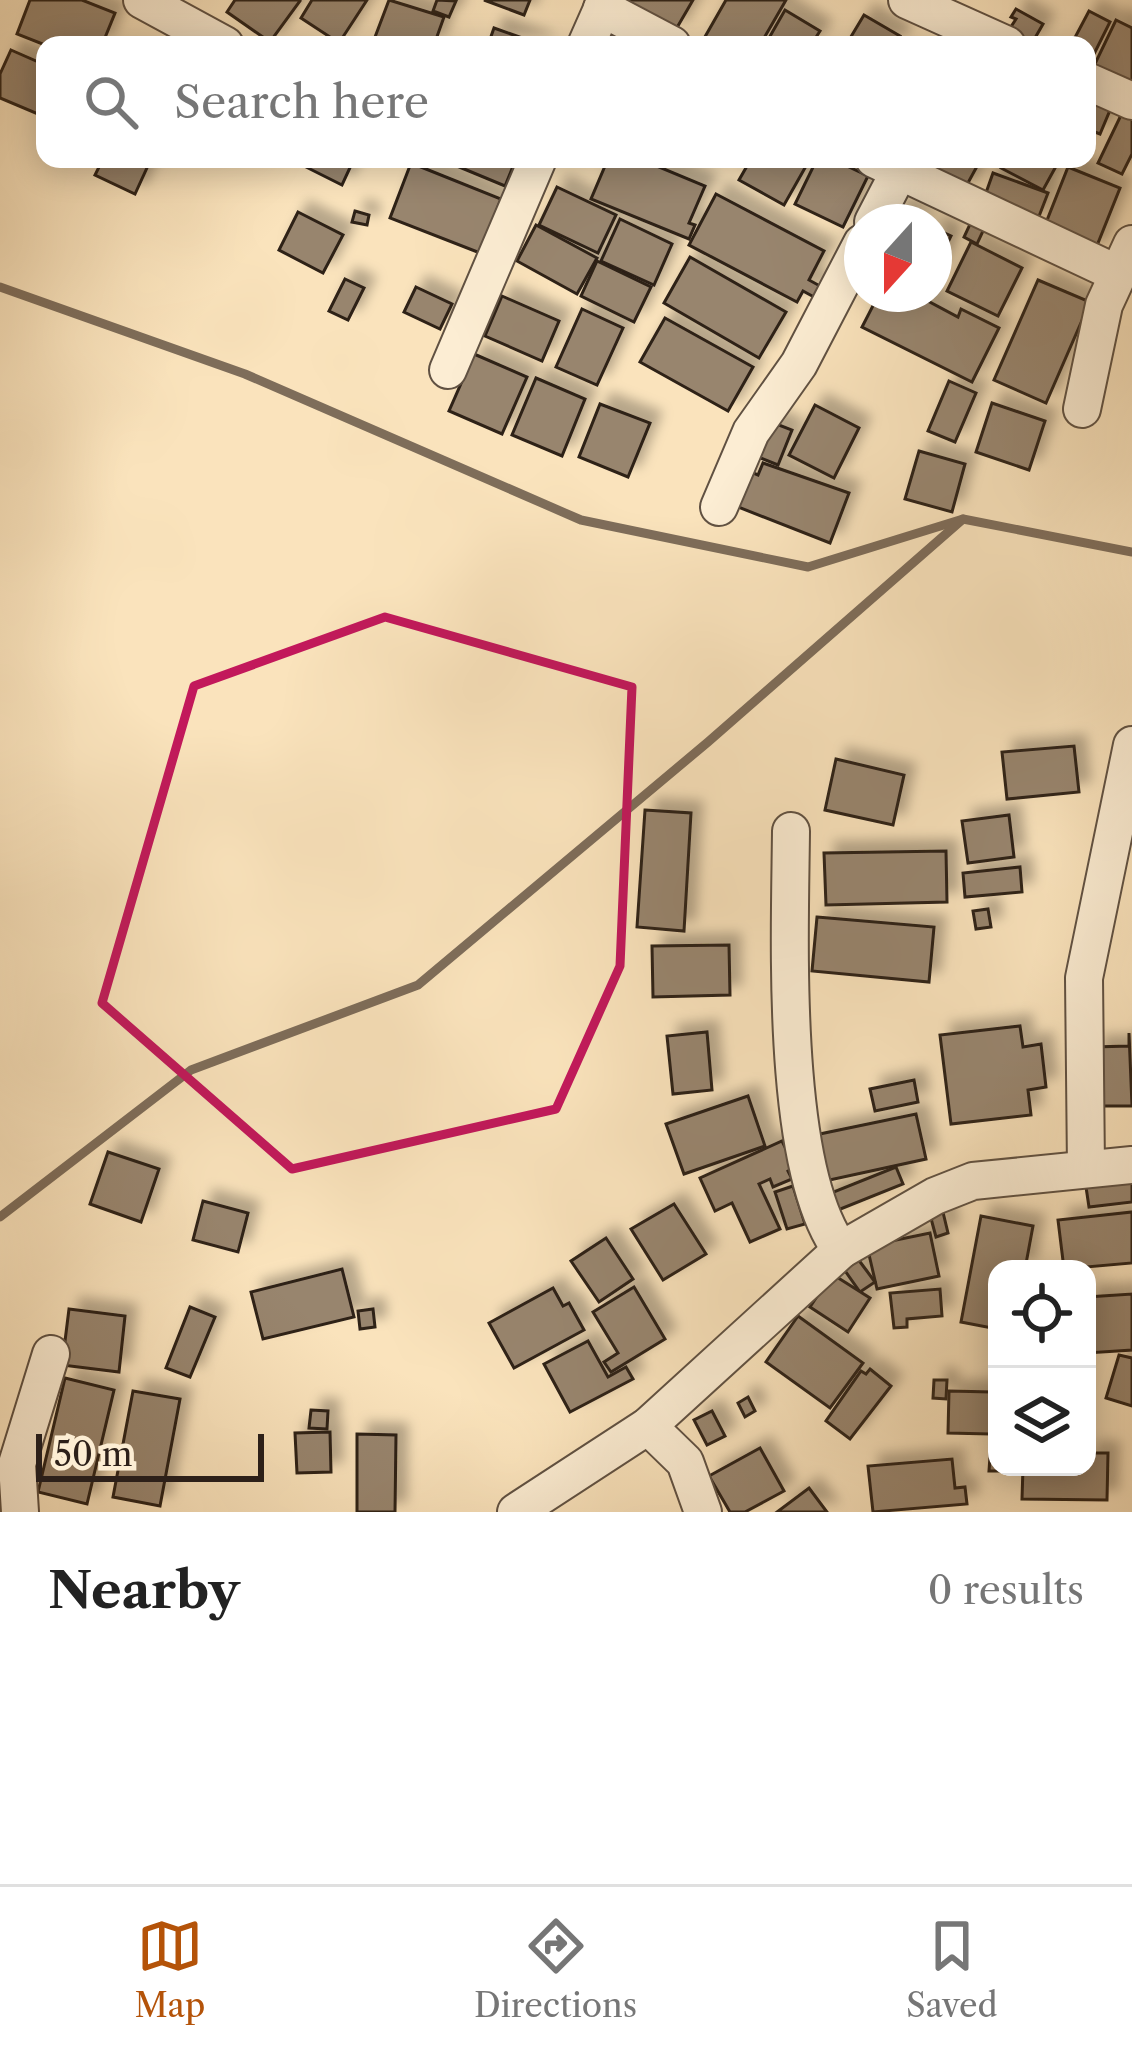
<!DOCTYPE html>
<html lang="en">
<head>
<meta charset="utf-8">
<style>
  body { margin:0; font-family:"Libre Caslon Text",serif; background:#f6f6f6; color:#222 }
  .controls { position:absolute; right:36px; bottom:36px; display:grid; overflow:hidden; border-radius:24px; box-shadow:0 6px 30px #0003 }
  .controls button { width:108px; height:108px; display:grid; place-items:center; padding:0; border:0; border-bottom:3px solid #e0e0e0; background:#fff; color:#222; font:60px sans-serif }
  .compass { position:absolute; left:844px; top:204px; width:108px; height:108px; border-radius:50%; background:#fff; box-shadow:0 6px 30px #0003; rotate:201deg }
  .scale { position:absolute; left:36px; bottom:30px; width:228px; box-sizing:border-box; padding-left:12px; border:6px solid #2d2019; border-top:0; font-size:33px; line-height:42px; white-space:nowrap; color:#2d2019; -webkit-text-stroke:9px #fcedd3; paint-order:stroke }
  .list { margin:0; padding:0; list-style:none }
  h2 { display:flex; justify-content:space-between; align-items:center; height:156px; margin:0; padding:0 48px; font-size:51px }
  h2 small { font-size:39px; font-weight:400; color:#767676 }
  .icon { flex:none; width:66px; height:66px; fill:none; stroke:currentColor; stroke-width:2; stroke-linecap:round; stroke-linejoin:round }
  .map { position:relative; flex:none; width:1132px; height:1512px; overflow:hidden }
  .search { position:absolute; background:#fff; box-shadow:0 6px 30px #0003; left:36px; right:36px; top:36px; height:132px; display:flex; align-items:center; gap:30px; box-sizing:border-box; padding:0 42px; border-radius:24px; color:#767676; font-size:45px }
  .sheet { height:372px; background:#fff }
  nav { display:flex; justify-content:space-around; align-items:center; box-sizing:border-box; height:168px; border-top:3px solid #e0e0e0; background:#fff; font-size:33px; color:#767676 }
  nav a { display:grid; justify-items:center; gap:6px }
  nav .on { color:#b45309 }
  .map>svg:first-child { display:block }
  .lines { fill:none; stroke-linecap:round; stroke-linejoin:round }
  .stream { stroke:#7e6d5a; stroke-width:9 }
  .building { fill:#98856e; stroke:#2d2019; stroke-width:3; filter:url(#shadow) }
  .minor-casing { stroke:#605142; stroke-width:40 }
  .minor { stroke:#fcedd3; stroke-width:36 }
  .marked { fill:none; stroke:#c2185b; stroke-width:9; stroke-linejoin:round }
</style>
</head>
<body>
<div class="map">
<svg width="1132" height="1512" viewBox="0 0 1132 1512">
  <defs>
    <filter id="shadow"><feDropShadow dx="11" dy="-11" stdDeviation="6" flood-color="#0004"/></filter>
  </defs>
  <rect width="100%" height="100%" fill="#fae3bc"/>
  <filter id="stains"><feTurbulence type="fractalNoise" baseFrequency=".00167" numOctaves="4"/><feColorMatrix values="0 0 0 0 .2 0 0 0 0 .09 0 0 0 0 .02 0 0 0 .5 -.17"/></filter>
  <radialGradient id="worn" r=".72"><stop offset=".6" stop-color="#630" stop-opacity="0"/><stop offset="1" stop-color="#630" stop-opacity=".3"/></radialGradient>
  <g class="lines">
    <g class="stream">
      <polyline points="0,287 245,374 581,520 808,567 963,519 1132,552"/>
      <polyline points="0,1217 191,1070 418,985 708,742 963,519"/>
    </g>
  </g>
  <g class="building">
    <polygon points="30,0 82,0 115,13 102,45 45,45 17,34"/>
    <polygon points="235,0 299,0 300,1 270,42 227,12"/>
    <polygon points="312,0 367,0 339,43 301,18"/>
    <polygon points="389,0 444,17 434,45 372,45"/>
    <polygon points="437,0 456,1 449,17 433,11"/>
    <polygon points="484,0 530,0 524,15"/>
    <polygon points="630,0 693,0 675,31 628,5"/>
    <polygon points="726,0 786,0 760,45 707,45 702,42"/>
    <polygon points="1016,9 1043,24 1031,45 1007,33 1016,19 1011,17"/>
    <polygon points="785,10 820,31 811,45 765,45"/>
    <polygon points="1089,11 1110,22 1087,68 1087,45 1071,45"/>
    <polygon points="864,15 900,36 894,45 846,45"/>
    <polygon points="1116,20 1132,28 1132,92 1091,72"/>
    <polygon points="494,28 542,45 488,45"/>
    <polygon points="11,50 45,65 45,117 0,98 0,74"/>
    <polygon points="1093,94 1113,103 1100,134 1087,129 1087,109"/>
    <polygon points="1123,111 1132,115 1132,154 1122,174 1098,163"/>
    <polygon points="103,159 151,159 135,194 95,175"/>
    <polygon points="303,159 354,159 342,185 300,164"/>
    <polygon points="440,159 516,159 505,186"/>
    <polygon points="608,159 640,159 705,186 689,223 695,225 689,239 591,199"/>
    <polygon points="751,159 810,159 784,205 739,180"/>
    <polygon points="817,159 832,159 868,176 843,227 795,204"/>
    <polygon points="917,159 981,159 963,192 913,166"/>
    <polygon points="1006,159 1060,159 1043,190 1001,168"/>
    <polygon points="411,163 501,199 480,253 390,218"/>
    <polygon points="1068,167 1120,188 1094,253 1042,233"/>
    <polygon points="993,173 1048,193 1036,224 982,204"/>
    <polygon points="557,187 616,215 598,253 539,225"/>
    <polygon points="716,194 824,251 809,280 820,286 814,297 803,291 797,302 689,245"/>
    <polygon points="899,210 923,222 894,222"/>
    <polygon points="355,211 369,215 367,225 352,222"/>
    <polygon points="298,212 343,235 323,273 279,250"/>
    <polygon points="620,219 672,244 654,285 601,261"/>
    <polygon points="971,222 984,229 977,244 964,237"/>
    <polygon points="536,225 597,258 577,294 517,261"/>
    <polygon points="934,228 951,236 934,271"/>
    <polygon points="971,242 1022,268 998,316 947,291"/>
    <polygon points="690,257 786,312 759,358 664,303"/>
    <polygon points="597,261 651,287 634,322 581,296"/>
    <polygon points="345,279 364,288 348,320 329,311"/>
    <polygon points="1038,280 1090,302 1046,403 994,380"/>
    <polygon points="416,287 452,304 440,329 404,312"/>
    <polygon points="879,294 931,294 928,301 958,317 961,309 999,328 972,382 862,327"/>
    <polygon points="502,296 559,321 542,361 485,336"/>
    <polygon points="582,309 623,328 597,385 556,367"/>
    <polygon points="665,318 753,367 728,411 640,362"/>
    <polygon points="474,354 527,377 502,434 449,411"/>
    <polygon points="536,378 585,399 562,456 512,435"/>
    <polygon points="949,381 976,393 955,442 928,431"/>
    <polygon points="992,403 1045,421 1029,470 976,452"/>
    <polygon points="600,404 650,423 628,477 579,457"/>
    <polygon points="815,405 859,428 834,478 789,455"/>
    <polygon points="766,420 792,430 778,465 753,455"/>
    <polygon points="919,451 965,464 952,512 905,499"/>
    <polygon points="763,463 849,493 830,543 738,507 751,472 758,475"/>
    <polygon points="1074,746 1079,792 1007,799 1002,752"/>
    <polygon points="836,759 904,775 893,825 825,810"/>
    <polygon points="645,810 691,813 684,931 637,927"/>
    <polygon points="1009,815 1014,857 968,863 962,821"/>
    <polygon points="946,851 947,902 826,905 824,853"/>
    <polygon points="1020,867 1022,892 965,897 963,873"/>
    <polygon points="988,909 991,927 976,929 973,911"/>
    <polygon points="817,917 934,927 929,982 812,971"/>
    <polygon points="729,945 730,995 653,997 652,946"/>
    <polygon points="1020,1026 1023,1047 1041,1044 1046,1087 1028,1090 1031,1115 951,1124 940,1035"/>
    <polygon points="707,1032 712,1090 673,1094 667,1036"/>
    <polygon points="1129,1033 1132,1106 1094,1106 1093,1047 1129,1046"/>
    <polygon points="914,1080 918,1102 875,1111 870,1089"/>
    <polygon points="748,1096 765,1146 684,1174 666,1124"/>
    <polygon points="916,1114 926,1159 825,1181 815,1135"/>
    <polygon points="782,1141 795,1167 788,1171 792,1179 773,1187 770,1179 759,1184 780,1229 750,1242 732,1203 715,1211 700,1178"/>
    <polygon points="108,1152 159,1169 141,1222 90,1204"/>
    <polygon points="896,1167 903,1184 828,1214 821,1197"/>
    <polygon points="1132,1182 1132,1202 1089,1207 1086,1187"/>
    <polygon points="793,1186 805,1224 787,1229 775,1192"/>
    <polygon points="203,1201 248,1213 238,1252 193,1240"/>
    <polygon points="674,1204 706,1254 663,1280 631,1229"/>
    <polygon points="942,1208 948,1233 936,1237 929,1211"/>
    <polygon points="1132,1212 1132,1263 1064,1269 1058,1220"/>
    <polygon points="981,1216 1033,1226 1025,1269 997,1269 997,1329 961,1322"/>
    <polygon points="930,1233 939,1276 877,1289 867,1246"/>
    <polygon points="606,1238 633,1279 599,1302 571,1261"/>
    <polygon points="855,1255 875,1282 860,1292 841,1265"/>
    <polygon points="342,1269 354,1317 263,1339 251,1292"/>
    <polygon points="832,1274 870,1298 848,1332 810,1307"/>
    <polygon points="634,1287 665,1339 611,1372 604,1362 618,1353 593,1312"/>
    <polygon points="553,1288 563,1306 569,1303 584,1330 514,1368 489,1323"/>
    <polygon points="940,1289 942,1316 907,1319 907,1327 894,1328 890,1293"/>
    <polygon points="1132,1294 1132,1350 1087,1353 1087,1297"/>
    <polygon points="190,1307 215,1317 190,1377 166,1368"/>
    <polygon points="69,1309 125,1316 119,1372 62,1365"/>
    <polygon points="373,1309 375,1327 360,1329 358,1311"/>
    <polygon points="798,1316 863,1363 830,1408 766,1362"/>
    <polygon points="588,1341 608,1377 626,1367 633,1379 570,1412 544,1364"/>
    <polygon points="1119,1355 1132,1358 1132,1406 1106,1398"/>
    <polygon points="870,1369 891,1386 850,1439 826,1421 861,1371 866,1374"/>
    <polygon points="65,1378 114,1390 87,1504 38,1492"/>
    <polygon points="934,1380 947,1380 946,1399 933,1398"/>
    <polygon points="133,1391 180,1399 160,1506 113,1497"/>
    <polygon points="949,1391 991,1392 990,1434 948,1433"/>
    <polygon points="748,1397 755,1411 745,1417 738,1403"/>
    <polygon points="311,1410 328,1411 327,1429 309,1428"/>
    <polygon points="712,1411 725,1436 707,1445 694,1420"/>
    <polygon points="330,1432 331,1472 297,1473 295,1433"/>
    <polygon points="357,1434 396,1435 395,1512 357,1512"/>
    <polygon points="991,1442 997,1442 997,1467 1001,1471 989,1471"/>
    <polygon points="760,1448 784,1491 745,1512 730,1512 709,1476"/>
    <polygon points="1087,1453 1108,1453 1107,1500 1022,1499 1023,1467 1087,1467"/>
    <polygon points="952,1459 955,1488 965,1487 967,1504 873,1512 868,1466"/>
    <polygon points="809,1488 827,1512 777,1512"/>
  </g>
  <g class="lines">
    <defs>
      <g id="minor">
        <polyline points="142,0 225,45"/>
        <polyline points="907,0 1007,45"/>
        <polyline points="602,8 672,45"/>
        <polyline points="586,45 606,0"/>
        <polyline points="1087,81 1132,101"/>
        <polyline points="874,159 1118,274"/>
        <polyline points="873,222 899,172"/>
        <polyline points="448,370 538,159"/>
        <polyline points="1082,409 1104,305 1132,244"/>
        <polyline points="719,507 751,432 799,364 862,243"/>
        <path d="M791 831C790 934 780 1169 841 1250"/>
        <polyline points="1086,1168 1084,978 1132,745"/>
        <polyline points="648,1426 685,1462 703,1512"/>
        <polyline points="20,1512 17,1464 51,1354"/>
        <polyline points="516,1512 648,1426 841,1250 935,1196 973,1181 1132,1165"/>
      </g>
    </defs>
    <use href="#minor" class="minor-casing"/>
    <use href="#minor" class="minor"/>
  </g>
  <path class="marked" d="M385 617 632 687 620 966 556 1109 292 1169 102 1003 194 686Z"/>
  <rect width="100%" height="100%" filter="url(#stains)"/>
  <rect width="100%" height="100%" fill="url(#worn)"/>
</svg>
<div class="controls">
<button><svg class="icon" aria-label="locate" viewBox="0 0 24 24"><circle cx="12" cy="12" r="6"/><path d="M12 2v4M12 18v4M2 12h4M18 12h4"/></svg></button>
<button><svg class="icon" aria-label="layers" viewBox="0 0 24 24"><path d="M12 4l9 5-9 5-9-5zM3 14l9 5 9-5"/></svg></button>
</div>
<svg class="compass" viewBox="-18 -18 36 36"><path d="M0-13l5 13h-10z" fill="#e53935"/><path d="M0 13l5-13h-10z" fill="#767676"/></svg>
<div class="scale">50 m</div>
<div class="search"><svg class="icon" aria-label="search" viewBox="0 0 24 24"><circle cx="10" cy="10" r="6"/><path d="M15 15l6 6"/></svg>Search here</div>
</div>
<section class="sheet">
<h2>Nearby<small>0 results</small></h2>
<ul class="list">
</ul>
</section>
<nav>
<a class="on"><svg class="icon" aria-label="map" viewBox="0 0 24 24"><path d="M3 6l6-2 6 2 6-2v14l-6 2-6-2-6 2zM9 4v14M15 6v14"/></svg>Map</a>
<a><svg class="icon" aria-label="directions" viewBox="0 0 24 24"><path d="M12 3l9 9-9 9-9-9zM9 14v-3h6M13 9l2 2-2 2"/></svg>Directions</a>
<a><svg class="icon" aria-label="saved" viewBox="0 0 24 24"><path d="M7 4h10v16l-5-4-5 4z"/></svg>Saved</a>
</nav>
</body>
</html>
